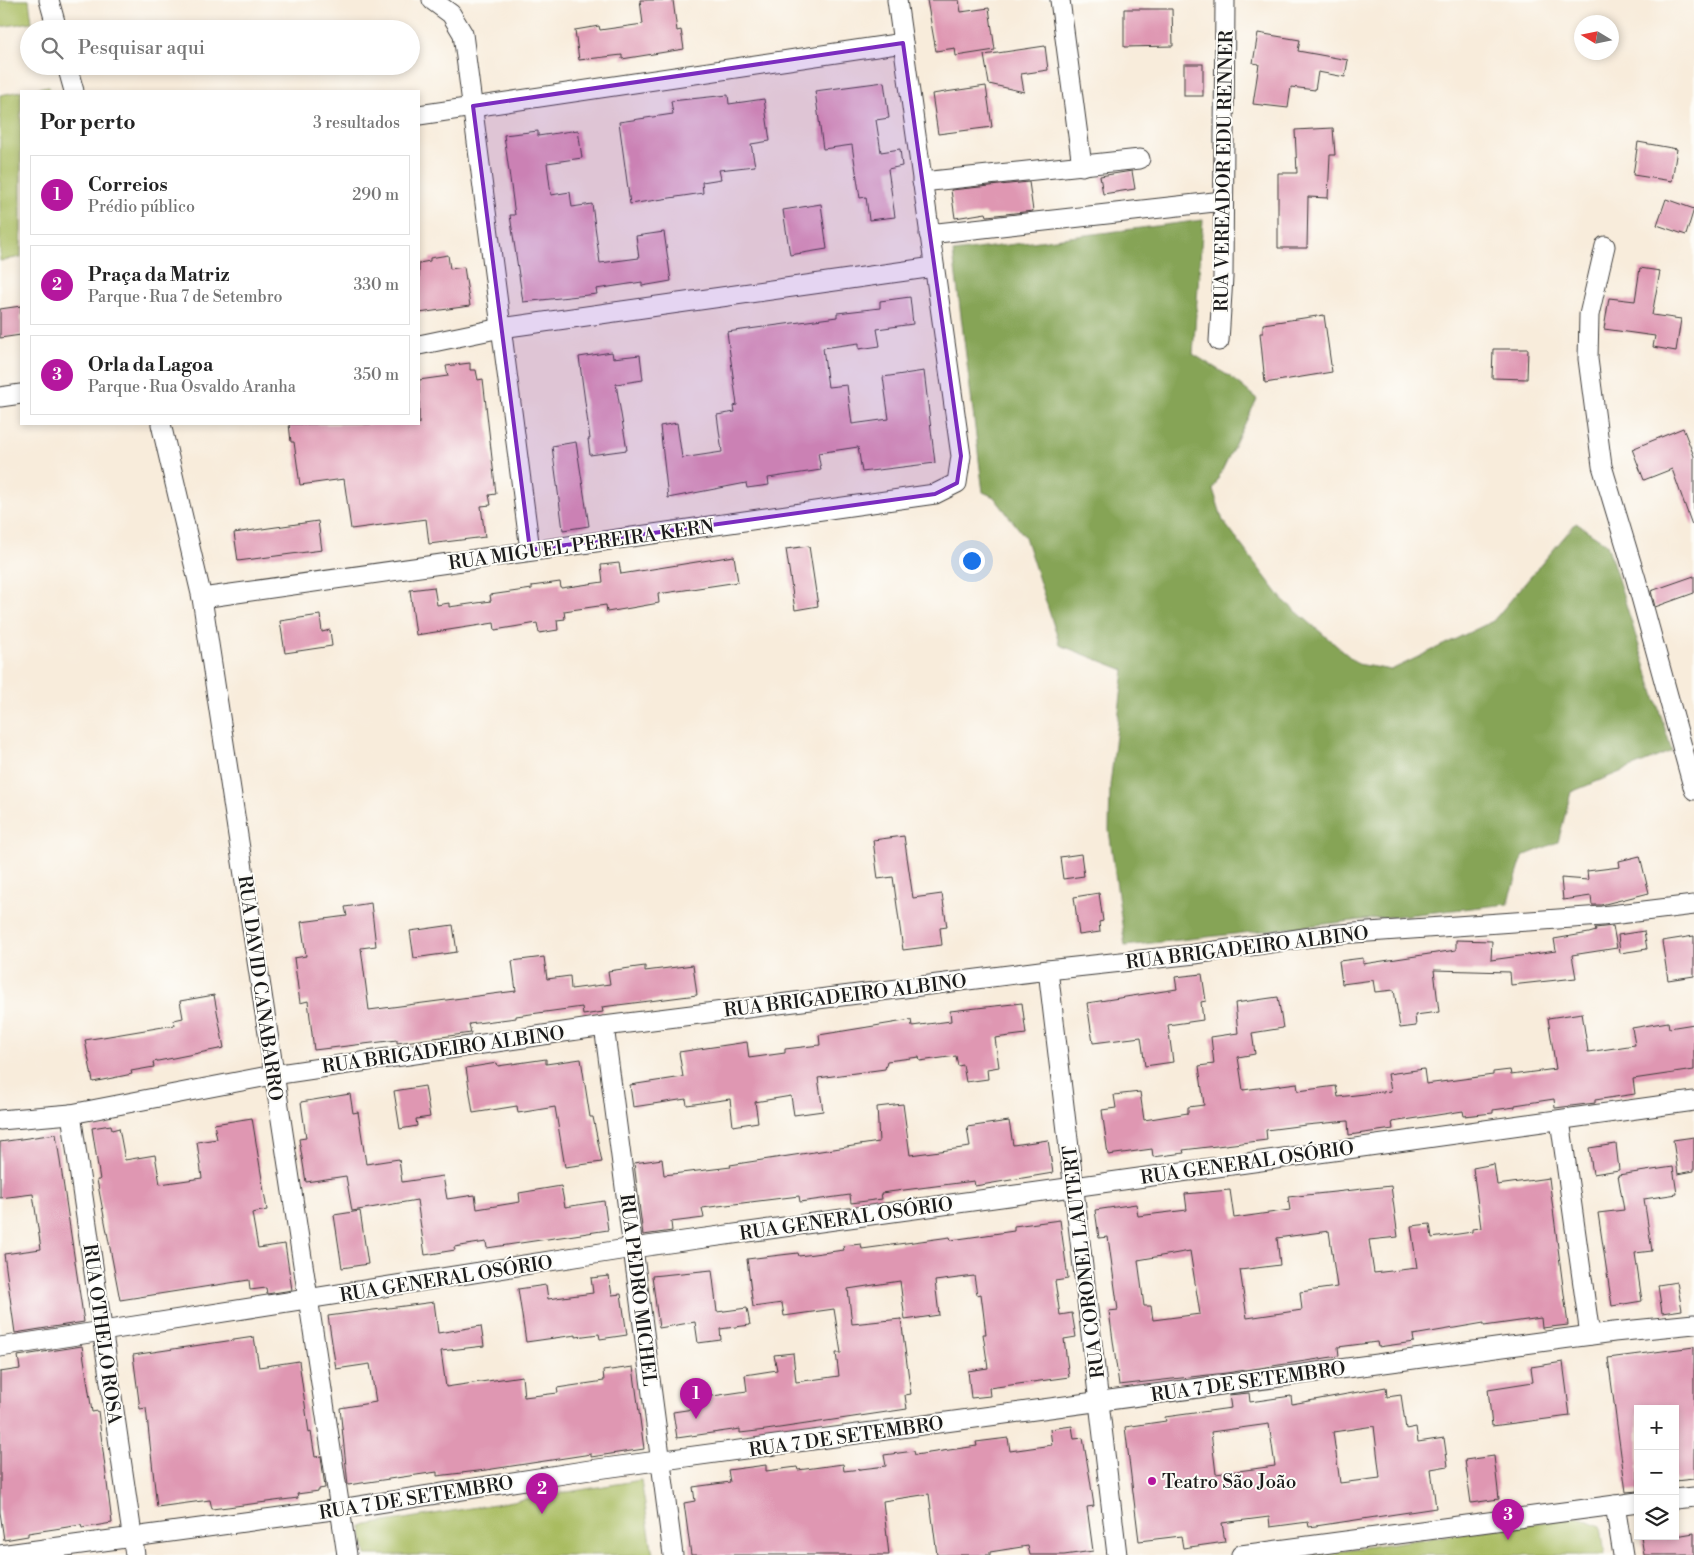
<!DOCTYPE html>
<html lang="pt">
<head>
<meta charset="utf-8">
<style>
  body { margin:0; font-family:"Libre Bodoni",serif; background:#f6f6f6; color:#222 }
  .controls { position:absolute; right:15px; bottom:15px; display:grid; overflow:hidden; border-radius:0px; box-shadow:0 2px 8px #0003 }
  .controls button { width:45px; height:45px; display:grid; place-items:center; padding:0; border:0; border-bottom:1px solid #e0e0e0; background:#fff; color:#222; font:25px sans-serif }
  .compass { position:absolute; left:1574px; top:15px; width:45px; height:45px; border-radius:50%; background:#fff; box-shadow:0 2px 8px #0003; rotate:280deg }
  .you { position:absolute; left:971px; top:560px; width:18px; height:18px; margin:-12px; border:4px solid #fff; border-radius:50%; background:#1a73e8; box-shadow:0 0 0 8px #1a73e833 }
  .badge { display:grid; place-items:center; width:32px; height:32px; border-radius:50%; background:#b5179e; color:#fff; font-size:16px; font-weight:700 }
  .pin { position:absolute; translate:-50% -41px; filter:drop-shadow(0 1px 2px #0008) }
  .pin::after { content:''; position:absolute; top:26px; width:18px; height:15px; background:inherit; clip-path:polygon(0 0,100% 0,50% 100%) }
  .list { margin:0; padding:0; list-style:none }
  h2 { display:flex; justify-content:space-between; align-items:center; height:65px; margin:0; padding:0 20px; font-size:21px }
  h2 small { font-size:16px; font-weight:400; color:#767676 }
  .list li { display:grid; grid-template-columns:32px 1fr auto; gap:15px; align-items:center; box-sizing:border-box; height:80px; margin:0 10px 10px; padding:0 10px; border:1px solid #e0e0e0; border-radius:0px }
  .list b { display:block; font-size:19px; white-space:nowrap }
  .list p { margin:0; font-size:16px; white-space:nowrap; color:#767676 }
  .list em { font-size:16px; font-style:normal; color:#767676 }
  .icon { flex:none; width:28px; height:28px; fill:none; stroke:currentColor; stroke-width:2; stroke-linecap:round; stroke-linejoin:round }
  .map { position:relative; flex:none; width:1694px; height:1555px; overflow:hidden }
  .search { position:absolute; background:#fff; box-shadow:0 2px 8px #0003; left:20px; top:20px; width:400px; height:55px; display:flex; align-items:center; gap:12px; box-sizing:border-box; padding:0 18px; border-radius:28px; color:#767676; font-size:19px }
  .panel { position:absolute; background:#fff; box-shadow:0 2px 8px #0003; left:20px; top:90px; width:400px; height:335px; border-radius:0px }
  .map>svg:first-child { display:block }
  .green { fill:#a9bc60; stroke:#626c3e }
  .forest { fill:#86a456; stroke:#516039 }
  .building { fill:#df97b2; fill-rule:evenodd }
  .lines { fill:none; stroke-linecap:round; stroke-linejoin:round }
  .minor-casing { stroke:#3d3b39; stroke-width:21 }
  .minor { stroke:#fff; stroke-width:19 }
  .marked { fill:#7b2cbf; fill-opacity:0.2; stroke:#7b2cbf; stroke-width:4; stroke-linejoin:round }
  .poi-dot { fill:#b5179e; stroke:#fdfcf7; stroke-width:2 }
  .labels { text-anchor:middle; stroke-width:4; stroke-linejoin:round; paint-order:stroke }
  .street-label { font-size:19px; fill:#1c1c1c; stroke:#fdfcf7 }
  .poi-label { font-size:19px; fill:#1c1c1c; stroke:#fdfcf7; text-anchor:start }
</style>
</head>
<body>
<div class="map">
<svg width="1694" height="1555" viewBox="0 0 1694 1555">
  <rect width="100%" height="100%" fill="#fdfcf7"/>
  <filter id="ink" filterUnits="userSpaceOnUse"><feTurbulence type="fractalNoise" baseFrequency=".02" numOctaves="2"/><feDisplacementMap in="SourceGraphic" scale="10" xChannelSelector="R" yChannelSelector="G"/><feConvolveMatrix kernelMatrix="1 2 1 2 8 2 1 2 1" color-interpolation-filters="sRGB"/></filter>
  <filter id="wash" filterUnits="userSpaceOnUse"><feTurbulence type="fractalNoise" baseFrequency=".0096" numOctaves="4" result="noise"/><feDisplacementMap in="SourceGraphic" scale="20" xChannelSelector="R" yChannelSelector="G"/><feGaussianBlur stdDeviation="1.12" result="paint"/><feColorMatrix in="noise" values="0 0 0 0 0 0 0 0 0 0 0 0 0 0 0 0 0 1.4 0 .05"/><feComposite in="paint" operator="in"/></filter>
  <g filter="url(#wash)">
    <rect width="100%" height="100%" fill="#f8ecdb"/>
    <g class="green">
      <polygon points="0,0 29,0 32,22 0,27"/>
      <polygon points="49,86 50,91 21,91 21,257 0,261 0,95"/>
      <polygon points="641,1480 653,1555 366,1555 361,1526"/>
      <polygon points="1579,1517 1601,1526 1605,1555 1308,1555"/>
    </g>
    <polygon class="forest" points="1203,220 1193,354 1232,378 1257,399 1213,489 1223,521 1282,599 1358,664 1391,670 1493,621 1576,523 1607,544 1672,751 1571,792 1558,842 1523,856 1508,904 1125,946 1109,830 1110,785 1124,670 1060,645 1025,537 994,497 983,492 953,252"/>
    <g id="blocks">
      <g class="building">
        <polygon points="640,0 673,0 677,31 681,30 684,49 622,59 622,55 579,60 575,30 599,26 600,30 643,24"/>
        <polygon points="927,0 959,0 961,12 989,8 995,50 956,56 955,48 936,51"/>
        <polygon points="1124,9 1172,9 1173,46 1124,47"/>
        <polygon points="1258,33 1300,40 1298,51 1348,60 1345,77 1318,72 1315,90 1291,87 1288,108 1253,104 1259,64 1253,63"/>
        <polygon points="1045,46 1048,70 1021,74 1024,92 989,84 984,55"/>
        <rect x="1184" y="64" width="19" height="32"/>
        <polygon points="884,82 889,118 876,120 881,152 900,149 902,166 888,169 895,217 869,220 866,197 860,198 852,145 823,149 815,91"/>
        <polygon points="986,86 992,127 938,134 932,94"/>
        <polygon points="728,95 729,104 764,99 770,141 751,144 755,166 719,170 721,179 702,182 703,193 630,204 619,122 673,114 671,101"/>
        <polygon points="1333,128 1335,155 1330,155 1328,198 1308,197 1307,248 1278,248 1278,173 1297,173 1295,130"/>
        <polygon points="578,130 582,158 547,163 551,195 570,192 572,207 592,204 600,263 639,258 636,236 664,232 671,281 642,286 642,282 596,289 597,294 523,302 510,215 515,215 504,135 538,131 538,136"/>
        <polygon points="1638,142 1677,149 1672,181 1633,175"/>
        <polygon points="1132,171 1135,189 1103,194 1100,176"/>
        <polygon points="1029,182 1033,211 987,216 986,213 955,218 951,190"/>
        <polygon points="1666,199 1694,209 1686,235 1657,225"/>
        <polygon points="821,204 827,249 790,255 783,210"/>
        <polygon points="448,255 450,269 464,267 470,306 419,313 419,263 430,261 430,258"/>
        <polygon points="1640,268 1660,271 1652,315 1681,319 1676,351 1653,347 1655,336 1604,329 1609,298 1635,301"/>
        <polygon points="910,297 913,324 877,329 880,346 859,349 859,343 823,348 828,387 847,385 852,424 889,419 883,377 924,371 935,463 862,472 858,447 818,453 821,470 768,478 769,485 747,488 746,483 668,498 660,426 677,423 682,458 722,452 717,415 735,412 734,406 737,405 727,332 837,317 837,313 880,308 880,301"/>
        <polygon points="21,306 21,335 0,338 0,309"/>
        <polygon points="1324,315 1332,372 1265,383 1260,333 1263,333 1263,324"/>
        <polygon points="1493,349 1528,349 1527,379 1492,378"/>
        <polygon points="612,352 613,358 640,355 643,380 616,384 627,450 590,455 588,439 590,439 579,357"/>
        <polygon points="470,363 470,370 476,370 478,380 483,379 496,494 489,495 491,505 481,506 485,537 429,544 426,519 351,529 344,479 300,485 294,442 291,442 289,424 419,424 419,380 448,376 446,366"/>
        <polygon points="1683,428 1694,456 1694,524 1692,525 1672,469 1644,480 1632,449"/>
        <polygon points="576,442 589,526 563,530 552,446"/>
        <polygon points="318,521 322,550 238,561 234,533"/>
        <polygon points="809,546 818,606 795,610 786,549"/>
        <polygon points="734,556 738,582 658,594 659,603 625,609 607,612 606,605 564,611 565,619 557,620 558,630 539,633 537,623 495,630 494,623 416,635 410,590 434,587 437,605 449,603 449,607 491,601 490,595 532,589 532,586 560,582 561,588 603,582 601,565 619,563 621,574"/>
        <polygon points="1694,576 1694,593 1655,607 1651,591"/>
        <polygon points="320,615 322,632 330,630 332,646 285,653 280,621"/>
        <polygon points="904,836 913,898 942,894 947,927 940,928 942,945 903,950 893,877 878,879 873,840"/>
        <polygon points="1081,854 1084,876 1063,879 1060,857"/>
        <polygon points="1640,856 1649,893 1601,905 1592,905 1591,896 1563,900 1561,878 1588,880 1587,871 1620,867 1619,861"/>
        <polygon points="1099,893 1103,921 1099,922 1100,932 1079,935 1074,897"/>
        <polygon points="371,903 376,946 361,948 369,1010 516,991 512,961 544,957 547,979 570,976 571,989 610,984 608,971 645,966 645,971 693,965 697,995 602,1007 603,1012 583,1015 582,1007 516,1016 516,1018 469,1024 471,1033 397,1043 397,1040 314,1050 308,1001 300,1003 294,958 306,956 301,922 347,916 345,907"/>
        <polygon points="453,925 457,952 414,958 410,931"/>
        <polygon points="1613,926 1617,948 1572,955 1576,978 1511,985 1510,972 1434,970 1439,1012 1415,1015 1416,1026 1400,1028 1394,990 1375,992 1373,980 1342,984 1339,961 1363,958 1363,964 1456,950 1456,940 1492,941 1491,960 1556,951 1554,939 1589,933 1596,931 1595,928"/>
        <polygon points="1644,931 1647,949 1620,953 1618,935"/>
        <polygon points="1694,936 1694,976 1668,980 1662,941"/>
        <polygon points="1202,974 1206,1001 1201,1002 1203,1020 1168,1025 1173,1062 1145,1066 1141,1037 1093,1043 1087,1003 1177,989 1175,977"/>
        <polygon points="214,995 224,1048 153,1062 154,1067 131,1071 132,1074 93,1082 85,1040 175,1025 174,1020 183,1018 180,1001"/>
        <polygon points="1278,997 1283,1028 1252,1033 1255,1054 1238,1057 1243,1090 1297,1083 1298,1091 1336,1086 1338,1097 1391,1091 1388,1074 1424,1069 1426,1084 1493,1075 1493,1072 1510,1070 1511,1075 1556,1069 1548,1018 1582,1013 1588,1052 1635,1045 1632,1028 1668,1022 1669,1028 1694,1024 1694,1070 1633,1079 1635,1094 1595,1100 1595,1103 1555,1108 1554,1099 1515,1105 1515,1107 1493,1110 1493,1113 1464,1116 1463,1111 1392,1122 1393,1129 1349,1135 1348,1121 1306,1125 1266,1130 1267,1140 1183,1150 1184,1153 1153,1157 1152,1149 1108,1155 1102,1110 1116,1108 1114,1095 1140,1092 1144,1120 1188,1113 1188,1107 1204,1105 1199,1066 1214,1064 1211,1037 1238,1033 1235,1003"/>
        <polygon points="1022,1003 1026,1034 995,1038 999,1067 987,1069 988,1079 966,1082 963,1065 958,1066 956,1056 920,1061 919,1057 887,1061 885,1069 818,1078 823,1111 794,1115 791,1096 755,1102 758,1122 733,1126 730,1099 687,1105 686,1099 633,1107 630,1085 683,1077 679,1052 747,1042 749,1058 785,1053 785,1049 820,1045 819,1035 911,1020 912,1026 951,1021 950,1011"/>
        <polygon points="546,1059 546,1064 581,1059 590,1117 593,1117 602,1162 565,1167 555,1107 518,1113 517,1106 473,1113 466,1068 497,1063 498,1066"/>
        <polygon points="425,1086 430,1117 416,1119 417,1126 400,1129 394,1091"/>
        <polygon points="350,1094 353,1113 358,1112 366,1164 399,1159 402,1182 443,1176 447,1199 475,1195 477,1209 520,1202 519,1193 561,1186 565,1207 604,1201 608,1230 487,1248 486,1242 454,1247 455,1250 425,1255 417,1200 352,1211 346,1176 306,1182 299,1139 306,1138 301,1102"/>
        <polygon points="903,1104 910,1155 970,1147 967,1127 1009,1121 1013,1145 1048,1140 1053,1173 975,1186 974,1181 881,1193 882,1199 851,1203 850,1195 800,1202 799,1196 702,1208 704,1218 671,1222 672,1231 643,1235 634,1163 662,1159 664,1175 731,1167 730,1165 879,1142 877,1107"/>
        <polygon points="252,1118 267,1210 252,1213 258,1248 285,1244 292,1290 267,1294 266,1288 250,1290 249,1280 120,1300 97,1180 100,1180 92,1128 111,1125 112,1130 119,1128 125,1160 155,1155 160,1184 202,1178 197,1142 217,1139 214,1124"/>
        <polygon points="56,1134 84,1322 15,1333 4,1254 41,1249 33,1194 0,1198 0,1142"/>
        <polygon points="1694,1137 1694,1171 1678,1174 1673,1140"/>
        <polygon points="1616,1144 1619,1170 1593,1174 1589,1148"/>
        <path d="M1494 1164 1497 1185 1549 1178 1568 1325 1542 1328 1541 1318 1484 1326V1323L1413 1335 1414 1342 1378 1347 1377 1342 1338 1347 1339 1356 1226 1373 1119 1385 1109 1311 1118 1310 1108 1237 1099 1238 1095 1210 1136 1204 1138 1216 1187 1210 1185 1194 1230 1190 1234 1218 1290 1210 1288 1197 1391 1186 1398 1237 1369 1240 1374 1273 1417 1268 1411 1226 1430 1224 1432 1238 1472 1232V1229L1481 1228 1473 1168ZM1329 1231 1337 1287 1300 1292 1302 1310 1247 1318 1240 1270 1280 1265 1277 1238ZM1190 1251 1200 1314 1153 1320 1151 1306H1144L1138 1260Z"/>
        <polygon points="1673,1167 1677,1194 1644,1199 1652,1251 1635,1253 1642,1301 1612,1306 1598,1213 1624,1210 1618,1175"/>
        <polygon points="360,1211 368,1264 342,1268 334,1215"/>
        <polygon points="1060,1220 1068,1279 1055,1281 1060,1315 1072,1313 1076,1337 1064,1339 1069,1377 989,1388 990,1396 971,1398 968,1371 988,1368 983,1334 986,1334 981,1294 977,1295 974,1276 935,1281 939,1315 905,1320 900,1281 848,1289 852,1324 901,1319 911,1394 905,1395 907,1409 766,1430 740,1433 740,1429 677,1438 673,1412 700,1408 699,1398 747,1391 745,1375 777,1370 774,1355 793,1353 796,1382 839,1376 836,1353 841,1353 834,1309 784,1316 782,1303 753,1307 747,1259 798,1253 799,1256 844,1250 843,1246 861,1244 862,1249 950,1237 951,1240 1014,1231 1014,1226"/>
        <polygon points="712,1270 717,1312 747,1308 750,1325 720,1329 721,1340 698,1343 695,1322 659,1328 652,1276"/>
        <polygon points="609,1276 612,1295 621,1294 627,1335 600,1339 599,1334 576,1337 576,1335 526,1342 518,1289 546,1285 548,1299 593,1293 591,1278"/>
        <polygon points="1677,1282 1682,1310 1662,1313 1658,1285"/>
        <polygon points="434,1302 438,1333 481,1326 484,1346 441,1351 446,1387 522,1376 524,1397 558,1393 557,1388 604,1381 603,1371 633,1367 644,1449 591,1457 591,1454 486,1470 437,1476 437,1472 348,1485 340,1408 376,1402 370,1364 336,1369 328,1316"/>
        <polygon points="254,1337 259,1367 299,1361 309,1433 311,1432 315,1457 321,1456 325,1488 319,1489 319,1491 297,1494 298,1498 212,1509 210,1500 157,1507 146,1408 140,1409 133,1355"/>
        <polygon points="82,1346 92,1412 98,1411 112,1523 82,1528 81,1525 28,1533 28,1536 4,1540 0,1512 0,1372 20,1369 18,1356"/>
        <polygon points="1694,1347 1694,1479 1675,1481 1675,1409 1638,1409 1638,1491 1626,1492 1608,1358"/>
        <polygon points="1563,1362 1570,1416 1492,1426 1488,1389 1533,1382 1531,1367"/>
        <path d="M1386 1387 1387 1397 1401 1395 1406 1429 1416 1427 1418 1442 1444 1438 1448 1466 1431 1469 1436 1508 1309 1527 1308 1522 1270 1527 1269 1517 1222 1523 1225 1542 1183 1548 1181 1536 1139 1541 1125 1427 1166 1421 1165 1417 1231 1408 1229 1395 1249 1393 1250 1402 1291 1396 1292 1404ZM1269 1424 1275 1466 1216 1474 1211 1432ZM1374 1426 1380 1478 1340 1483 1333 1432Z"/>
        <polygon points="1072,1426 1074,1439 1083,1438 1090,1479 1094,1506 1087,1507 1093,1551 1064,1555 1030,1555 1028,1546 990,1552 990,1555 937,1555 929,1494 883,1501 889,1555 691,1555 684,1503 695,1501 693,1487 730,1482 728,1470 766,1465 766,1471 797,1467 798,1470 843,1464 844,1471 886,1466 884,1455 914,1451 915,1455 977,1446 976,1442 1008,1438 1010,1451 1052,1445 1050,1429"/>
        <polygon points="1494,1456 1499,1499 1471,1503 1465,1460"/>
        <polygon points="1694,1533 1694,1555 1644,1555 1641,1536 1676,1536"/>
      </g>
    </g>
  </g>
  <g filter="url(#ink)">
    <use href="#blocks" fill-opacity="0" stroke="#3d3b39" stroke-width="1"/>
    <g class="lines">
      <defs>
        <g id="minor">
          <polyline points="49,0 57,29"/>
          <polyline points="432,0 451,14 463,34 530,550"/>
          <polyline points="1060,0 1082,166"/>
          <polyline points="67,66 74,91"/>
          <polyline points="419,115 903,43"/>
          <polyline points="922,182 1140,159"/>
          <polyline points="929,234 1223,201"/>
          <polyline points="1605,246 1589,315 1588,359 1602,466 1636,579 1694,790"/>
          <polyline points="1219,341 1223,277 1225,0"/>
          <polyline points="419,345 501,328 934,267"/>
          <polyline points="0,397 21,394"/>
          <polyline points="161,424 202,598 347,1555"/>
          <polyline points="202,598 935,494 957,483 961,456 897,0"/>
          <polyline points="1048,970 1117,1555"/>
          <polyline points="604,1026 673,1555"/>
          <polyline points="71,1114 135,1555"/>
          <polyline points="0,1120 71,1114 273,1075 604,1026 1048,970 1195,954 1325,935 1602,916 1694,905"/>
          <polyline points="1560,1120 1590,1335"/>
          <polyline points="0,1347 633,1248 1694,1101"/>
          <polyline points="1675,1499 1694,1497"/>
          <polyline points="1615,1505 1623,1555"/>
          <polyline points="0,1555 340,1509 590,1470 1614,1332 1694,1324"/>
          <polyline points="1241,1555 1638,1502"/>
        </g>
      </defs>
      <use href="#minor" class="minor-casing"/>
      <use href="#minor" class="minor"/>
    </g>
  </g>
  <path class="marked" d="M903 43 961 456 957 483 935 494 530 550 473 106Z"/>
  <circle class="poi-dot" cx="1152" cy="1481" r="5"/>
  <g class="labels">
    <g class="street-label">
      <text transform="translate(1223 171) rotate(-89)" y="7">RUA VEREADOR EDU RENNER</text>
      <text transform="translate(581 544) rotate(-8)" y="7">RUA MIGUEL PEREIRA KERN</text>
      <text transform="translate(1247 947) rotate(-7)" y="7">RUA BRIGADEIRO ALBINO</text>
      <text transform="translate(261 988) rotate(82)" y="7">RUA DAVID CANABARRO</text>
      <text transform="translate(845 995) rotate(-7)" y="7">RUA BRIGADEIRO ALBINO</text>
      <text transform="translate(443 1049) rotate(-8)" y="7">RUA BRIGADEIRO ALBINO</text>
      <text transform="translate(1247 1162) rotate(-8)" y="7">RUA GENERAL OSÓRIO</text>
      <text transform="translate(846 1218) rotate(-8)" y="7">RUA GENERAL OSÓRIO</text>
      <text transform="translate(1083 1262) rotate(-97)" y="7">RUA CORONEL LAUTERT</text>
      <text transform="translate(446 1278) rotate(-9)" y="7">RUA GENERAL OSÓRIO</text>
      <text transform="translate(639 1290) rotate(83)" y="7">RUA PEDRO MICHEL</text>
      <text transform="translate(103 1334) rotate(82)" y="7">RUA OTHELO ROSA</text>
      <text transform="translate(1248 1381) rotate(-8)" y="7">RUA 7 DE SETEMBRO</text>
      <text transform="translate(846 1436) rotate(-8)" y="7">RUA 7 DE SETEMBRO</text>
      <text transform="translate(416 1497) rotate(-9)" y="7">RUA 7 DE SETEMBRO</text>
    </g>
    <g class="poi-label">
      <text x="1162" y="1488">Teatro São João</text>
    </g>
  </g>
</svg>
<div class="controls">
<button>+</button>
<button>−</button>
<button><svg class="icon" aria-label="layers" viewBox="0 0 24 24"><path d="M12 4l9 5-9 5-9-5zM3 14l9 5 9-5"/></svg></button>
</div>
<svg class="compass" viewBox="-18 -18 36 36"><path d="M0-13l5 13h-10z" fill="#e53935"/><path d="M0 13l5-13h-10z" fill="#767676"/></svg>
<div class="you"></div>
<div class="pin badge" style="left:696px;top:1419px">1</div>
<div class="pin badge" style="left:542px;top:1514px">2</div>
<div class="pin badge" style="left:1508px;top:1540px">3</div>
<div class="search"><svg class="icon" aria-label="search" viewBox="0 0 24 24"><circle cx="10" cy="10" r="6"/><path d="M15 15l6 6"/></svg>Pesquisar aqui</div>
<section class="panel">
<h2>Por perto<small>3 resultados</small></h2>
<ul class="list">
<li><span class="badge">1</span><div><b>Correios</b><p>Prédio público</p></div><em>290 m</em></li>
<li><span class="badge">2</span><div><b>Praça da Matriz</b><p>Parque · Rua 7 de Setembro</p></div><em>330 m</em></li>
<li><span class="badge">3</span><div><b>Orla da Lagoa</b><p>Parque · Rua Osvaldo Aranha</p></div><em>350 m</em></li>
</ul>
</section>
</div>
</body>
</html>
